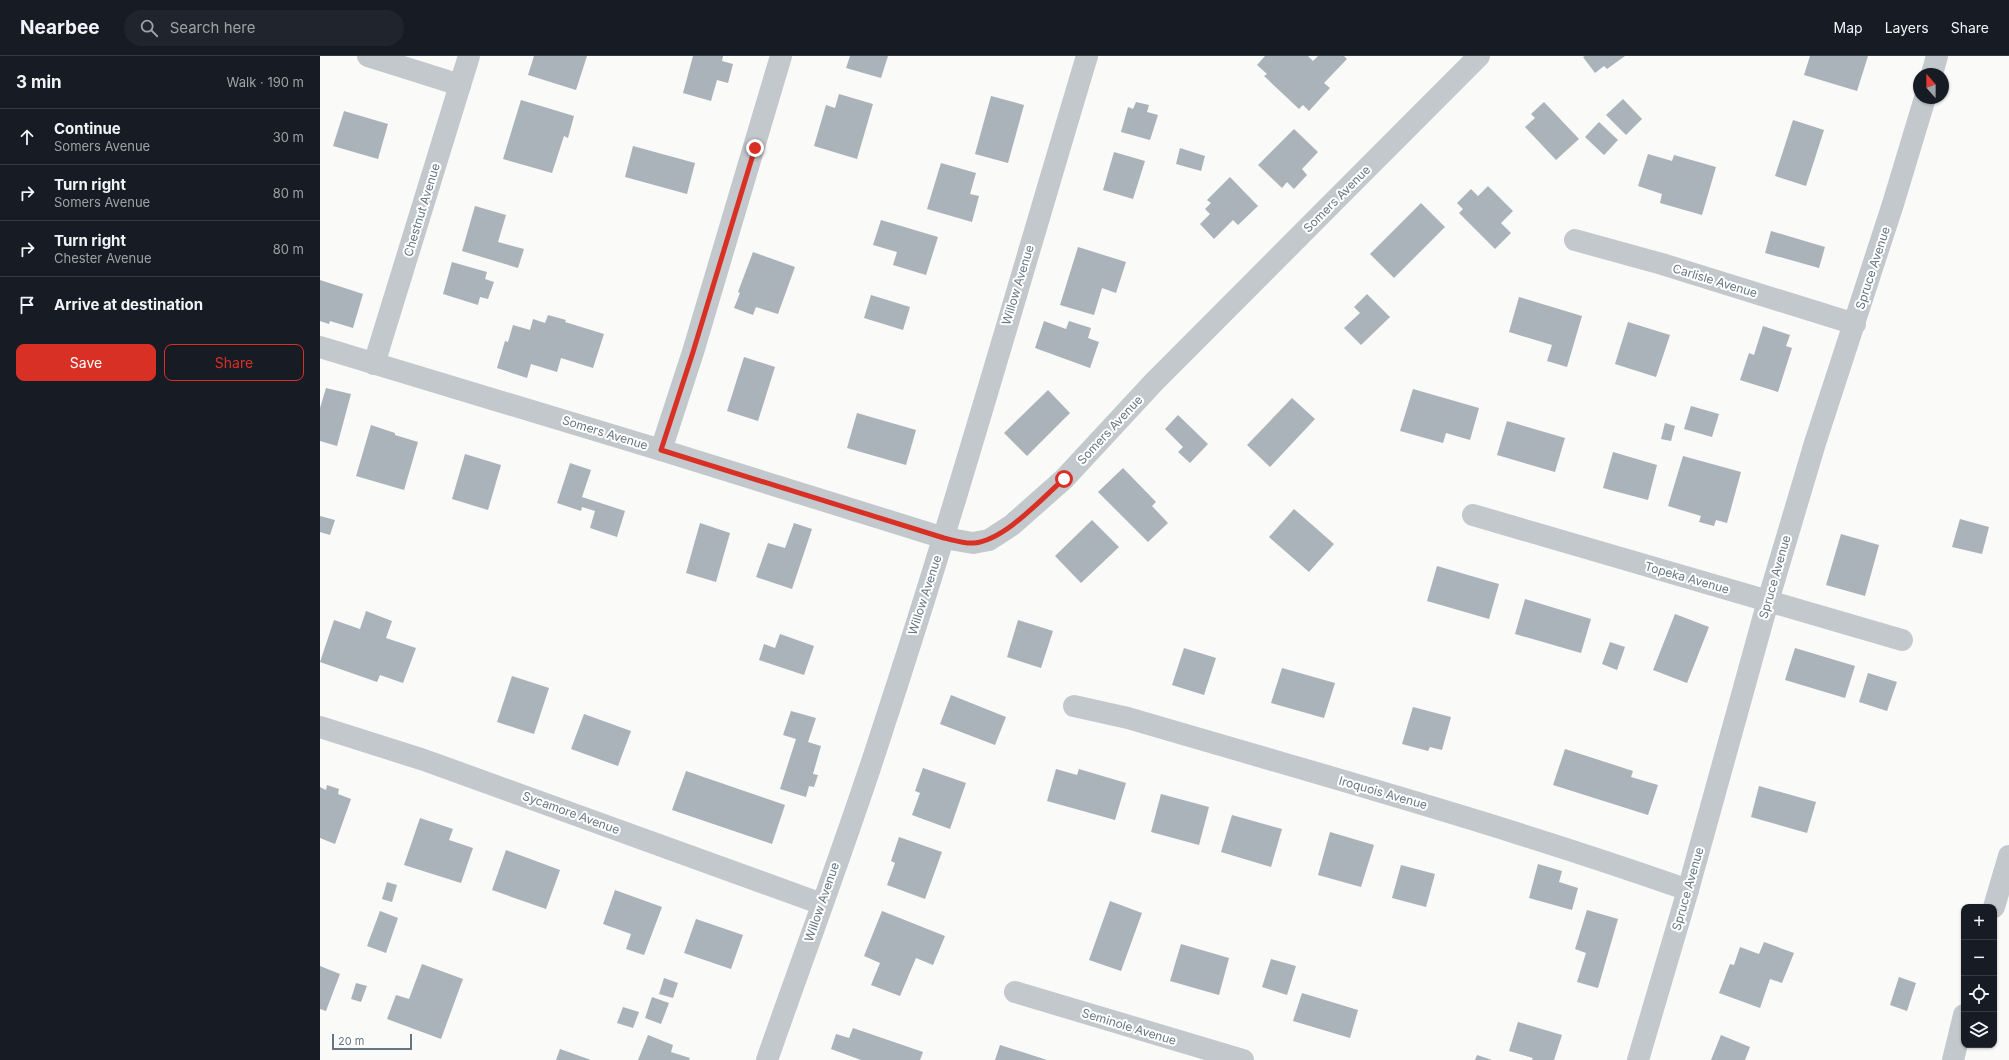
<!DOCTYPE html>
<html lang="en">
<head>
<meta charset="utf-8">
<style>
  body { margin:0; font-family:Inter,sans-serif; background:#20242c; color:#f1f3f6 }
  .controls { position:absolute; right:12px; bottom:12px; display:grid; overflow:hidden; border-radius:8px; box-shadow:0 1px 3px #0004 }
  .controls button { width:36px; height:36px; display:grid; place-items:center; padding:0; border:0; border-bottom:1px solid #363941; background:#171b24; color:#f1f3f6; font:20px sans-serif }
  .compass { position:absolute; left:1593px; top:12px; width:36px; height:36px; border-radius:50%; background:#171b24; box-shadow:0 1px 3px #0004; rotate:339deg }
  .scale { position:absolute; left:12px; bottom:10px; width:80px; box-sizing:border-box; padding-left:4px; border:2px solid #657683; border-top:0; font-size:11px; line-height:14px; white-space:nowrap; color:#657683; -webkit-text-stroke:3px #fff; paint-order:stroke }
  .stop { position:absolute; width:12px; height:12px; margin:-9px; border:3px solid #d93025; border-radius:50%; background:#fff }
  .stop.end { background:#d93025; border-color:#fff; box-shadow:0 1px 4px #0008 }
  .list { margin:0; padding:0; list-style:none }
  h2 { display:flex; justify-content:space-between; align-items:center; height:52px; margin:0; padding:0 16px; font-size:17px }
  h2 small { font-size:13px; font-weight:400; color:#9ea1a6 }
  .list li { display:grid; grid-template-columns:26px 1fr auto; gap:12px; align-items:center; box-sizing:border-box; height:56px; padding:0 16px; border-top:1px solid #363941 }
  .list b { display:block; font-size:15px; white-space:nowrap }
  .list p { margin:0; font-size:13px; white-space:nowrap; color:#9ea1a6 }
  .list em { font-size:13px; font-style:normal; color:#9ea1a6 }
  .actions { display:flex; gap:8px; padding:12px 16px }
  .actions a { flex:1; padding:9px 0; border:1px solid #d93025; border-radius:8px; text-align:center; font-size:14px; color:#d93025 }
  .actions .main { background:#d93025; color:#fff }
  .icon { flex:none; width:22px; height:22px; fill:none; stroke:currentColor; stroke-width:2; stroke-linecap:round; stroke-linejoin:round }
  .map { position:relative; flex:none; width:1689px; height:1004px; overflow:hidden }
  header { display:flex; align-items:center; gap:24px; box-sizing:border-box; height:56px; padding:0 20px; background:#171b24; border-bottom:1px solid #363941 }
  header strong { font-size:19px }
  nav { display:flex; gap:22px; margin-inline-start:auto; font-size:14px }
  .search { width:280px; height:36px; background:#20242c; display:flex; align-items:center; gap:10px; box-sizing:border-box; padding:0 14px; border-radius:22px; color:#9ea1a6; font-size:15px }
  main { display:flex }
  aside { flex:1; background:#171b24 }
  .map>svg:first-child { display:block }
  .building { fill:#aab3b9 }
  .lines { fill:none; stroke-linecap:round; stroke-linejoin:round }
  .minor { stroke:#c3c8cc; stroke-width:22 }
  .route { stroke:#d93025; stroke-width:5 }
  .labels { text-anchor:middle; stroke-width:4; stroke-linejoin:round; paint-order:stroke }
  .street-label { font-size:12px; fill:#657683; stroke:#fff }
</style>
</head>
<body>
<header>
<strong>Nearbee</strong>
<div class="search"><svg class="icon" aria-label="search" viewBox="0 0 24 24"><circle cx="10" cy="10" r="6"/><path d="M15 15l6 6"/></svg>Search here</div>
<nav><a>Map</a><a>Layers</a><a>Share</a></nav>
</header>
<main>
<aside>
<h2>3 min<small>Walk · 190 m</small></h2>
<ul class="list">
<li><svg class="icon" aria-label="ahead" viewBox="0 0 24 24"><path d="M12 20V5M6 11l6-6 6 6"/></svg><div><b>Continue</b><p>Somers Avenue</p></div><em>30 m</em></li>
<li><svg class="icon" aria-label="right" viewBox="0 0 24 24"><path d="M7 20v-9h11M14 6l5 5-5 5"/></svg><div><b>Turn right</b><p>Somers Avenue</p></div><em>80 m</em></li>
<li><svg class="icon" aria-label="right" viewBox="0 0 24 24"><path d="M7 20v-9h11M14 6l5 5-5 5"/></svg><div><b>Turn right</b><p>Chester Avenue</p></div><em>80 m</em></li>
<li><svg class="icon" aria-label="arrive" viewBox="0 0 24 24"><path d="M6 21V4h12l-3 4 3 4H6"/></svg><div><b>Arrive at destination</b></div></li>
</ul>
<div class="actions"><a class="main">Save</a><a>Share</a></div>
</aside>
<div class="map">
<svg width="1689" height="1004" viewBox="0 0 1689 1004">
  <rect width="100%" height="100%" fill="#fafaf8"/>
  <g class="building">
    <polygon points="214,0 267,0 256,34 208,19"/>
    <polygon points="373,0 403,0 402,5 413,8 408,27 397,24 391,45 363,37"/>
    <polygon points="530,0 568,0 561,22 526,12"/>
    <polygon points="945,0 988,0 993,5 998,0 1024,0 1027,3 1004,27 1010,32 989,55 983,49 979,53 944,20 947,18 937,9"/>
    <polygon points="1265,0 1305,0 1287,13 1284,10 1275,17 1263,1"/>
    <polygon points="1490,0 1548,0 1537,35 1484,19"/>
    <polygon points="519,38 553,48 537,103 494,90 506,49 515,52"/>
    <polygon points="671,40 704,49 688,107 655,98"/>
    <polygon points="1303,43 1322,63 1306,79 1286,59"/>
    <polygon points="201,44 254,60 248,82 244,80 232,117 183,103"/>
    <polygon points="816,46 829,49 827,56 838,59 830,84 801,76 808,51 813,53"/>
    <polygon points="1224,46 1259,83 1236,104 1205,71 1215,62 1211,58"/>
    <polygon points="24,55 68,68 58,103 13,90"/>
    <polygon points="1473,64 1504,74 1486,130 1455,120"/>
    <polygon points="1279,66 1298,84 1284,99 1265,81"/>
    <polygon points="974,73 998,96 982,113 987,119 974,133 967,126 962,132 938,109"/>
    <polygon points="313,90 375,107 367,138 305,121"/>
    <polygon points="860,92 885,100 881,115 856,108"/>
    <polygon points="794,96 825,105 813,143 783,134"/>
    <polygon points="1328,98 1352,105 1354,99 1396,111 1382,159 1340,147 1342,138 1318,130"/>
    <polygon points="621,107 656,117 650,138 659,140 652,166 607,153"/>
    <polygon points="910,121 938,150 918,169 913,164 894,183 880,168 890,158 885,153 891,147 887,144"/>
    <polygon points="1168,130 1193,155 1181,167 1191,177 1175,193 1139,157 1143,153 1137,147 1151,133 1158,140"/>
    <polygon points="1101,147 1125,171 1074,222 1050,198"/>
    <polygon points="155,150 186,159 178,186 204,193 198,212 142,195"/>
    <polygon points="561,164 618,181 606,219 573,209 577,196 553,189"/>
    <polygon points="1451,175 1505,191 1499,212 1445,197"/>
    <polygon points="758,191 806,206 796,237 782,232 774,259 740,249"/>
    <polygon points="433,196 475,211 458,258 436,251 433,259 414,252 420,237 418,236"/>
    <polygon points="132,206 167,216 165,223 174,226 168,243 160,241 158,249 123,238"/>
    <polygon points="0,224 43,238 33,272 10,265 9,268 0,265"/>
    <polygon points="1047,238 1070,261 1041,289 1024,272 1040,257 1034,251"/>
    <polygon points="551,239 590,251 583,274 544,262"/>
    <polygon points="1199,241 1262,260 1247,311 1227,305 1232,289 1189,276"/>
    <polygon points="228,259 246,264 245,266 284,278 273,312 241,302 237,316 211,308 207,322 177,312 185,285 188,286 193,269 210,274 213,263 225,267"/>
    <polygon points="724,265 746,273 749,265 771,272 768,282 779,286 770,312 715,292"/>
    <polygon points="1308,266 1350,279 1336,321 1295,308"/>
    <polygon points="1443,270 1470,279 1466,290 1472,292 1458,336 1420,324 1429,297 1434,299"/>
    <polygon points="424,301 455,311 438,365 407,355"/>
    <polygon points="6,332 31,338 17,390 0,385 0,352"/>
    <polygon points="1093,333 1159,352 1150,384 1126,377 1123,387 1080,375"/>
    <polygon points="728,334 750,357 707,400 684,377"/>
    <polygon points="972,342 995,363 950,411 927,389"/>
    <polygon points="1371,350 1399,358 1392,381 1364,373"/>
    <polygon points="537,357 596,374 586,409 527,392"/>
    <polygon points="858,359 888,388 870,407 858,396 863,391 845,373"/>
    <polygon points="1187,365 1245,382 1235,416 1177,399"/>
    <polygon points="1345,367 1355,370 1351,385 1341,383"/>
    <polygon points="51,369 75,377 75,379 98,386 84,434 36,420"/>
    <polygon points="1293,396 1337,409 1328,444 1283,432"/>
    <polygon points="145,398 181,409 168,454 132,443"/>
    <polygon points="1363,400 1421,416 1407,467 1396,464 1394,470 1379,466 1381,460 1348,450"/>
    <polygon points="250,407 271,414 262,441 305,455 297,481 270,472 275,455 262,451 261,455 237,447"/>
    <polygon points="803,412 836,446 832,450 848,467 828,486 778,436"/>
    <polygon points="974,453 1014,488 989,516 949,481"/>
    <polygon points="0,460 15,464 10,479 0,476"/>
    <polygon points="1640,463 1669,471 1662,498 1632,491"/>
    <polygon points="772,464 799,491 761,527 735,500"/>
    <polygon points="380,467 410,477 396,526 366,517"/>
    <polygon points="474,467 492,473 472,533 436,521 448,487 465,492"/>
    <polygon points="1521,478 1559,489 1545,540 1506,529"/>
    <polygon points="1117,510 1179,528 1169,563 1107,545"/>
    <polygon points="1205,543 1271,563 1261,597 1195,578"/>
    <polygon points="46,555 72,565 66,582 96,592 83,627 60,619 57,626 0,606 14,564 40,573"/>
    <polygon points="1355,558 1389,571 1367,627 1333,614"/>
    <polygon points="698,564 733,575 721,612 687,601"/>
    <polygon points="460,578 494,590 484,619 439,604 444,588 455,592"/>
    <polygon points="1290,586 1305,591 1297,614 1282,608"/>
    <polygon points="864,592 896,602 884,639 852,629"/>
    <polygon points="1475,592 1535,610 1525,642 1465,624"/>
    <polygon points="962,612 1015,627 1004,662 951,647"/>
    <polygon points="1548,617 1577,626 1567,655 1539,646"/>
    <polygon points="192,620 229,632 214,678 177,666"/>
    <polygon points="631,639 686,661 675,689 620,668"/>
    <polygon points="1093,651 1131,661 1122,694 1110,691 1108,695 1082,688"/>
    <polygon points="471,655 496,662 488,686 501,690 493,718 498,719 494,731 489,730 486,741 460,733 476,683 463,679"/>
    <polygon points="264,658 311,675 298,710 251,693"/>
    <polygon points="1245,693 1313,715 1311,721 1338,729 1328,759 1233,729"/>
    <polygon points="603,712 646,727 630,773 592,759 600,737 595,735"/>
    <polygon points="736,713 757,719 759,713 806,727 795,764 727,745"/>
    <polygon points="366,715 465,749 452,788 352,754"/>
    <polygon points="7,729 19,733 18,738 31,743 15,788 0,782 0,731 6,734"/>
    <polygon points="1439,730 1496,746 1487,777 1431,761"/>
    <polygon points="841,738 889,751 879,789 831,776"/>
    <polygon points="912,759 962,773 951,811 901,796"/>
    <polygon points="100,762 133,773 129,784 153,792 141,827 84,809"/>
    <polygon points="1010,776 1054,789 1041,831 998,819"/>
    <polygon points="579,781 622,796 605,843 567,829 575,807 571,805"/>
    <polygon points="186,794 240,814 226,853 172,834"/>
    <polygon points="1218,808 1242,815 1239,826 1258,832 1252,854 1209,842"/>
    <polygon points="1081,809 1115,818 1106,851 1072,842"/>
    <polygon points="67,826 77,829 72,846 62,843"/>
    <polygon points="295,834 342,851 324,899 306,893 311,878 283,868"/>
    <polygon points="790,845 822,857 801,915 769,904"/>
    <polygon points="1267,854 1298,863 1278,932 1257,926 1266,897 1255,893"/>
    <polygon points="60,855 78,862 66,897 47,890"/>
    <polygon points="562,855 625,880 613,909 596,902 580,940 551,929 560,907 544,900"/>
    <polygon points="376,863 423,879 411,913 364,897"/>
    <polygon points="1444,886 1474,897 1462,927 1450,923 1440,952 1399,937 1410,908 1414,909 1420,891 1439,898"/>
    <polygon points="861,888 909,902 899,939 850,925"/>
    <polygon points="951,903 976,910 967,939 942,931"/>
    <polygon points="102,908 143,923 121,983 67,963 76,939 89,943"/>
    <polygon points="0,910 20,918 6,955 0,953"/>
    <polygon points="1579,921 1596,927 1587,955 1570,949"/>
    <polygon points="344,922 358,927 353,942 339,938"/>
    <polygon points="36,927 47,930 41,946 31,943"/>
    <polygon points="982,937 1038,954 1030,982 973,965"/>
    <polygon points="332,941 349,947 341,968 325,962"/>
    <polygon points="303,951 319,956 313,972 297,967"/>
    <polygon points="1198,966 1242,979 1234,1004 1212,1004 1213,1002 1189,995"/>
    <polygon points="533,972 603,996 600,1004 541,1004 511,993 516,978 529,982"/>
    <polygon points="328,979 353,989 351,996 370,1002 369,1004 318,1004"/>
    <polygon points="1401,979 1430,991 1425,1004 1391,1004"/>
    <polygon points="680,989 727,1004 675,1004"/>
    <polygon points="240,993 271,1004 236,1004"/>
    <polygon points="1157,999 1172,1004 1155,1004"/>
  </g>
  <g class="lines">
    <g class="minor">
      <polyline points="48,0 140,29"/>
      <polyline points="1612,18 1617,0"/>
      <polyline points="1255,184 1342,208 1535,268"/>
      <polyline points="0,291 341,394 624,482 653,487 669,484 692,469 744,423 834,326 1159,0"/>
      <polyline points="54,308 149,0"/>
      <polyline points="341,394 373,296 461,0"/>
      <polyline points="1153,459 1582,584"/>
      <path d="M754 650 808 662C995 717 1184 769 1368 834"/>
      <polyline points="0,671 104,704 502,848"/>
      <polyline points="1674,851 1689,800"/>
      <polyline points="695,936 923,1004"/>
      <path d="M447 1004C486 892 528 782 564 669 637 447 700 223 767 0"/>
      <polyline points="1318,1004 1368,834 1448,545 1495,387 1573,148 1605,42"/>
      <polyline points="1633,1004 1644,959"/>
    </g>
  </g>
  <g class="lines">
    <path class="route" d="M435 92 373 296 341 394 624 482C633 484 645 488 654 487 685 484 721 443 744 423"/>
  </g>
  <g class="labels">
    <g class="street-label">
      <text transform="translate(1017 143) rotate(-45)" y="4">Somers Avenue</text>
      <text transform="translate(102 154) rotate(-73)" y="4">Chestnut Avenue</text>
      <text transform="translate(1553 212) rotate(-72)" y="4">Spruce Avenue</text>
      <text transform="translate(1395 225) rotate(17)" y="4">Carlisle Avenue</text>
      <text transform="translate(698 229) rotate(-73)" y="4">Willow Avenue</text>
      <text transform="translate(790 374) rotate(-47)" y="4">Somers Avenue</text>
      <text transform="translate(285 377) rotate(17)" y="4">Somers Avenue</text>
      <text transform="translate(1455 521) rotate(-74)" y="4">Spruce Avenue</text>
      <text transform="translate(1367 522) rotate(16)" y="4">Topeka Avenue</text>
      <text transform="translate(605 539) rotate(-72)" y="4">Willow Avenue</text>
      <text transform="translate(1063 737) rotate(16)" y="4">Iroquois Avenue</text>
      <text transform="translate(251 757) rotate(20)" y="4">Sycamore Avenue</text>
      <text transform="translate(1368 833) rotate(-74)" y="4">Spruce Avenue</text>
      <text transform="translate(502 846) rotate(-71)" y="4">Willow Avenue</text>
      <text transform="translate(809 971) rotate(17)" y="4">Seminole Avenue</text>
    </g>
  </g>
</svg>
<div class="controls">
<button>+</button>
<button>−</button>
<button><svg class="icon" aria-label="locate" viewBox="0 0 24 24"><circle cx="12" cy="12" r="6"/><path d="M12 2v4M12 18v4M2 12h4M18 12h4"/></svg></button>
<button><svg class="icon" aria-label="layers" viewBox="0 0 24 24"><path d="M12 4l9 5-9 5-9-5zM3 14l9 5 9-5"/></svg></button>
</div>
<svg class="compass" viewBox="-18 -18 36 36"><path d="M0-13l5 13h-10z" fill="#e53935"/><path d="M0 13l5-13h-10z" fill="#9ea1a6"/></svg>
<div class="scale">20 m</div>
<div class="stop" style="left:744px;top:423px"></div>
<div class="stop end" style="left:435px;top:92px"></div>
</div>
</main>
</body>
</html>
